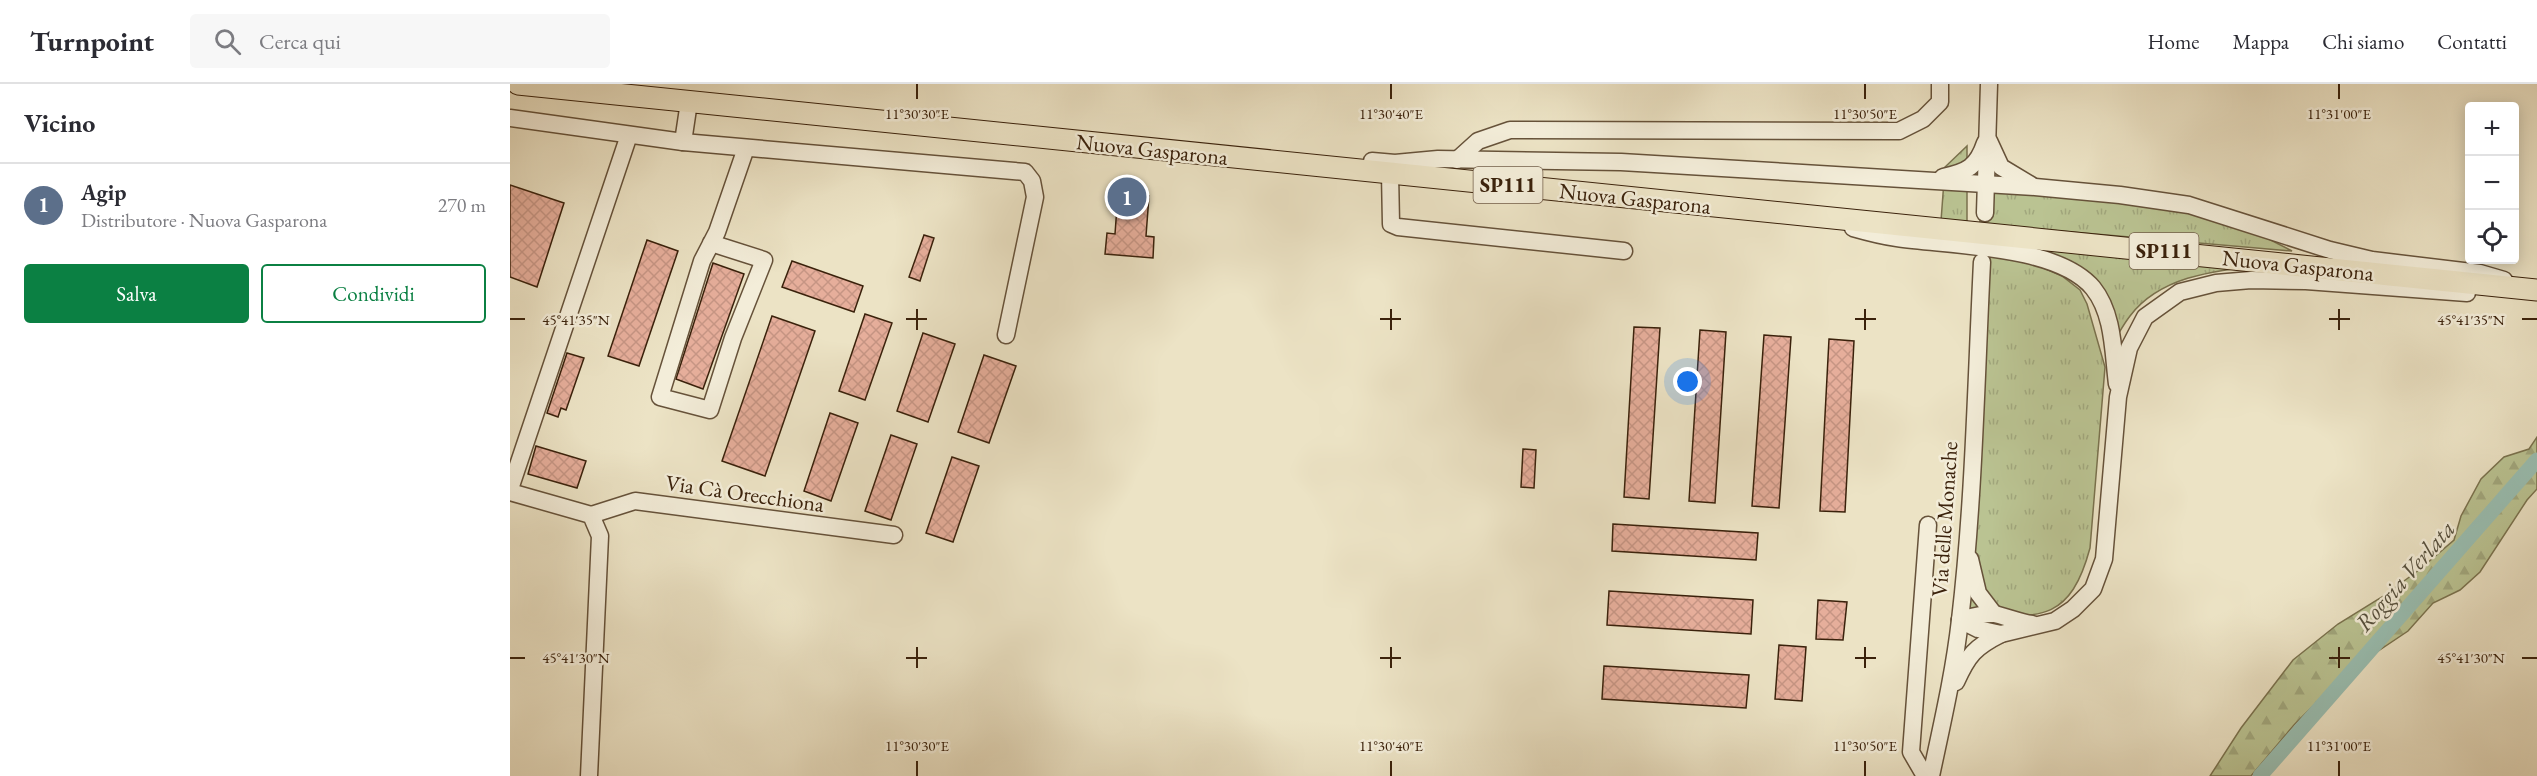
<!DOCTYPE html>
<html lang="it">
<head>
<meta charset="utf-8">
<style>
  body { margin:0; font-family:"EB Garamond",serif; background:#f7f7f7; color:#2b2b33 }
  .controls { position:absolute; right:18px; top:18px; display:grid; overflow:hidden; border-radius:6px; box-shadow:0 3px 15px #0003 }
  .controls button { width:54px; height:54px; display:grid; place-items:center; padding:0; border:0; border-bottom:2px solid #e1e1e2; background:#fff; color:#2b2b33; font:30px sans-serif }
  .you { position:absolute; left:1178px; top:298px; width:21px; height:21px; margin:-15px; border:4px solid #fff; border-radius:50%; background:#1a73e8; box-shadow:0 0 0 9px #1a73e833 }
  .badge { display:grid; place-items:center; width:39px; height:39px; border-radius:50%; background:#0b8043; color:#fff; font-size:20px; font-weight:700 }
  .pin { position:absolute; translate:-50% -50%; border:3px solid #fff; box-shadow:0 2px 6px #0006 }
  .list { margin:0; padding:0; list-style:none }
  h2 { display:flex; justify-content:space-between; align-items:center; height:78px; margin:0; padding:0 24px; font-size:26px }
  h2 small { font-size:20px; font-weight:400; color:#7c7c81 }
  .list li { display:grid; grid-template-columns:39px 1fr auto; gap:18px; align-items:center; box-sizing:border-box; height:84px; padding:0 24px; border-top:2px solid #e1e1e2 }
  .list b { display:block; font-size:22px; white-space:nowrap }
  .list p { margin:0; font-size:20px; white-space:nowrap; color:#7c7c81 }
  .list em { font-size:20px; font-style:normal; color:#7c7c81 }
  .actions { display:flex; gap:12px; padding:18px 24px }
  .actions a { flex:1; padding:14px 0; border:2px solid #0b8043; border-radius:6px; text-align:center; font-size:21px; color:#0b8043 }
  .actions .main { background:#0b8043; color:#fff }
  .icon { flex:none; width:33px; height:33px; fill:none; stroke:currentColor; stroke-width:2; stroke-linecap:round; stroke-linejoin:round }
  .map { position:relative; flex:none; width:2027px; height:692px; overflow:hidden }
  header { display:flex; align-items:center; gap:36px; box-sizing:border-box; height:84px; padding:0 30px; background:#fff; border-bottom:2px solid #e1e1e2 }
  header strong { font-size:28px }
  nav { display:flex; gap:33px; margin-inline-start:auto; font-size:21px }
  .search { width:420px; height:54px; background:#f7f7f7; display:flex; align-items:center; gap:15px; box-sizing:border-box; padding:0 21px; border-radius:6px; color:#7c7c81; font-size:22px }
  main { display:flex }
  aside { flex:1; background:#fff }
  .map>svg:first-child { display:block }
  .grass { fill:url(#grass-tufts); stroke:#7a724e; stroke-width:1.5 }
  .forest { fill:url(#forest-firs); stroke:#7a724e; stroke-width:1.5 }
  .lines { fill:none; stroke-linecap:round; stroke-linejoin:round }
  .canal { stroke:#99beb1; stroke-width:15 }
  .building { fill:url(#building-cross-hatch); stroke:#3a210b; stroke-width:1.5 }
  .minor-casing { stroke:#66523a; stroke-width:19 }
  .major-casing { stroke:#3a210b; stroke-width:23 }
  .minor { stroke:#f3edd9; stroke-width:16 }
  .major { stroke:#ece3c5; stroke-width:21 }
  .ticks { fill:none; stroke:#3a210b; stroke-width:2 }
  .labels { text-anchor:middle; stroke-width:5; stroke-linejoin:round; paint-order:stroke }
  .shield { fill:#f3edd9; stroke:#725e49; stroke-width:1.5 }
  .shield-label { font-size:21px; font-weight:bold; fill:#3a210b }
  .street-label { font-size:22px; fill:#3a210b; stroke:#f3edd9 }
  .water-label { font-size:24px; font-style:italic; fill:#56503d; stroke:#f3edd9 }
  .ticks-label { font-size:15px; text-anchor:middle; fill:#3a210b; stroke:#f3edd9; stroke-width:5; stroke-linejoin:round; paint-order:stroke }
</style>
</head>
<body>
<header>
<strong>Turnpoint</strong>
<div class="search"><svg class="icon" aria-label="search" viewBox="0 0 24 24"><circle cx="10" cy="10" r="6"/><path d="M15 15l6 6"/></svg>Cerca qui</div>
<nav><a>Home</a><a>Mappa</a><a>Chi siamo</a><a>Contatti</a></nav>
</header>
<main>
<aside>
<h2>Vicino<small></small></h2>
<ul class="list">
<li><span class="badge" style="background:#5c6f8a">1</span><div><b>Agip</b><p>Distributore · Nuova Gasparona</p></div><em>270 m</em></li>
</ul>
<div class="actions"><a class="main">Salva</a><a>Condividi</a></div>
</aside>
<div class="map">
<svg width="2027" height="692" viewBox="0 0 2027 692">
  <defs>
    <pattern id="grass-tufts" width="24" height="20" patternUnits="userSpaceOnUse" patternTransform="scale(1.5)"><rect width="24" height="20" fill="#bac392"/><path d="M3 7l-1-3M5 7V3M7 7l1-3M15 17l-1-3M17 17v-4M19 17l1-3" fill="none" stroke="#a1a77d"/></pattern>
    <pattern id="forest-firs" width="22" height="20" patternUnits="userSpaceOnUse" patternTransform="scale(1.5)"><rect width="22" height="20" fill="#bac392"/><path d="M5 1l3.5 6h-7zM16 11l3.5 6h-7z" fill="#a1a77d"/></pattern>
    <pattern id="building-cross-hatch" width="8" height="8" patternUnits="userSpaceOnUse" patternTransform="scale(1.5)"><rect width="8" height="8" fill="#e6ae9b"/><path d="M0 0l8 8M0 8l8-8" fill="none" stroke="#c69584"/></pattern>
  </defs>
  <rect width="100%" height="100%" fill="#ece3c5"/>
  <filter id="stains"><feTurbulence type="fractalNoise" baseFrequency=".00333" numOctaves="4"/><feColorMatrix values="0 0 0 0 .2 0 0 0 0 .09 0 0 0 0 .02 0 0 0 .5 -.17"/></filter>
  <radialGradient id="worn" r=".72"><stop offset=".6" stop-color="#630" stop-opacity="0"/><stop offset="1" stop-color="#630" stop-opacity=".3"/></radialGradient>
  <g class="grass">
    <polygon points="1457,62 1457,139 1431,137 1435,83"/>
    <polygon points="1469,92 1708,129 1782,167 1470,140"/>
    <path d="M1499 158 1770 179C1719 186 1654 187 1620 232 1613 241 1608 251 1602 260L1581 199Z"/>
    <path d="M1470 166 1527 181 1552 192 1570 206 1577 220 1595 283 1580 464C1559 542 1526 533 1457 530Z"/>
  </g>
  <polygon class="forest" points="2027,353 2027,405 2017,416 1970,488 1950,506 1923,519 1898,547 1837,588 1784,641 1741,692 1700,692 1731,644 1783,576 1828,540 1872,513 1909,486 1944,456 1951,432 1971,395 1994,373 2019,365"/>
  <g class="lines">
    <polyline class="canal" points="1750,692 2027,376"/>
  </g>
  <g class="building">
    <polygon points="0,101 54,119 27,203 0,193"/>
    <polygon points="608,109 639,112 636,152 644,153 643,174 595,170 597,149 605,150"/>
    <polygon points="414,151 424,154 410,197 399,193"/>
    <polygon points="137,156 168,167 129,282 98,272"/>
    <polygon points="282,177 353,202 344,228 272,203"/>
    <polygon points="203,179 234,190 193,305 166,295"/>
    <polygon points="355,230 382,239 355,316 329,307"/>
    <polygon points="262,232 305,247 255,392 212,377"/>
    <polygon points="1124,243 1150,244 1139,415 1114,413"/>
    <polygon points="1190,246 1216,248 1205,419 1179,417"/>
    <polygon points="413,249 445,260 418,338 387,327"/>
    <polygon points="1254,251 1281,253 1269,424 1242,422"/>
    <polygon points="1319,255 1344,257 1335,428 1310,427"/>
    <polygon points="57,269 74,274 56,326 51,324 48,333 37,329"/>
    <polygon points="474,271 506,282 479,359 448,348"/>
    <polygon points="320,329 348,339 321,417 294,407"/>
    <polygon points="381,351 407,360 381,436 355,427"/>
    <polygon points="26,362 76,377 67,404 18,390"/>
    <polygon points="1013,365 1026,366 1024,404 1011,403"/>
    <polygon points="442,373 469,382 443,458 416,449"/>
    <polygon points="1103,440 1248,449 1246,476 1102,467"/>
    <polygon points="1099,507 1243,516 1241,550 1097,541"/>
    <polygon points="1308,516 1337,518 1333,556 1306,555"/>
    <polygon points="1269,561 1296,563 1292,617 1265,615"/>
    <polygon points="1094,582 1239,591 1236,624 1092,615"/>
  </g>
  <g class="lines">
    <defs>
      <g id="minor">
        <polyline points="0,34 173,58 515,88 522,97 525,113 496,251"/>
        <polyline points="1479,57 1491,83 1521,101"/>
        <polyline points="173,58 179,18"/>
        <polyline points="947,76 968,57 1000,46 1389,47 1413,35 1430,18 1430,0"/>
        <polyline points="862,77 885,79 928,75 1111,78 1525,103 1610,111 1679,121 1820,166 1862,176 1970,189 1994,196"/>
        <polyline points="880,89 881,140 888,143 1114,167"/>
        <path d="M1433 93C1457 88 1467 83 1475 59"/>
        <polyline points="1475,129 1479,0"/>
        <path d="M1343 144C1357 148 1372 152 1387 154 1440 162 1547 161 1583 204 1604 230 1603 269 1607 300"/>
        <polyline points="201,159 254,176 223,254 200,326 150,313 192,177 207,148 236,64"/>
        <polyline points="0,405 119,51"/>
        <polyline points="0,408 81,431 90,452 79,692"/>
        <polyline points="81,431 125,417 384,451"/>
        <polyline points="1460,475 1468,509 1484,530"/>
        <polyline points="1450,536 1468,545 1491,550 1545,537 1563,525 1583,505 1594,475 1608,313 1619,264 1635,233 1670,208 1706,199 1741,196 1796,197 1957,209"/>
        <path d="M1450 536C1461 533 1472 529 1484 530 1494 532 1509 538 1522 540"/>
        <path d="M1446 598C1458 571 1465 563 1491 550"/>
        <polyline points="1415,692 1401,668 1418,441"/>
        <path d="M1421 692C1432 640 1444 589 1450 536 1464 417 1466 297 1472 178"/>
      </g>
      <polyline id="major" points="8,0 2027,206"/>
    </defs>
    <use href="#minor" class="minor-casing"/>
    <use href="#major" class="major-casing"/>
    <use href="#minor" class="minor"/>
    <use href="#major" class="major"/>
  </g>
  <path class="ticks" d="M407 0V15M881 0V15M1355 0V15M1829 0V15M407 225V246M881 225V246M1355 225V246M1829 225V246M0 235H15M396 235H417M870 235H891M1345 235H1366M1819 235H1840M2012 235H2027M407 563V584M881 563V584M1355 563V584M1829 563V584M0 574H15M396 574H417M870 574H891M1345 574H1366M1819 574H1840M2012 574H2027M407 677V692M881 677V692M1355 677V692M1829 677V692"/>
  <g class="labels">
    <g class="shield">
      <rect x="963.5" y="83" width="69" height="36" rx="4.5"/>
      <rect x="1619.5" y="149" width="69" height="36" rx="4.5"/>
    </g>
    <g class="shield-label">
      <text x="998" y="108">SP111</text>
      <text x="1654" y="174">SP111</text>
    </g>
    <g class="street-label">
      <text transform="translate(642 65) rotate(6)" y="8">Nuova Gasparona</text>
      <text transform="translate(1125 114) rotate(6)" y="8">Nuova Gasparona</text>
      <text transform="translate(1788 181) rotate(6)" y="8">Nuova Gasparona</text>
      <text transform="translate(235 409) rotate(8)" y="8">Via Cà Orecchiona</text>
      <text transform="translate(1434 435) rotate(-86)" y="8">Via delle Monache</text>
    </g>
    <g class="water-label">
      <text transform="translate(1895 492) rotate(-49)" y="8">Roggia Verlata</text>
    </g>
  </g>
  <g class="ticks-label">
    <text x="407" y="35">11°30'30"E</text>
    <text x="881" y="35">11°30'40"E</text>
    <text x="1355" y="35">11°30'50"E</text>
    <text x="1829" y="35">11°31'00"E</text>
    <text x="66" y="241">45°41'35"N</text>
    <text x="1961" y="241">45°41'35"N</text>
    <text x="66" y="579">45°41'30"N</text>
    <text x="1961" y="579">45°41'30"N</text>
    <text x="407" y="667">11°30'30"E</text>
    <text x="881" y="667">11°30'40"E</text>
    <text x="1355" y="667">11°30'50"E</text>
    <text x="1829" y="667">11°31'00"E</text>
  </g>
  <rect width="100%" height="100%" filter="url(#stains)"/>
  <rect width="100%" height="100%" fill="url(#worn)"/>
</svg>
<div class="controls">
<button>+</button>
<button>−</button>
<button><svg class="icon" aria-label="locate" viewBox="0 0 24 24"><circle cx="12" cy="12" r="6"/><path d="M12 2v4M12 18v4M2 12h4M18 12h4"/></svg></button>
</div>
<div class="you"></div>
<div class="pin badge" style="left:617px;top:113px;background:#5c6f8a">1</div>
</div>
</main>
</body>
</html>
